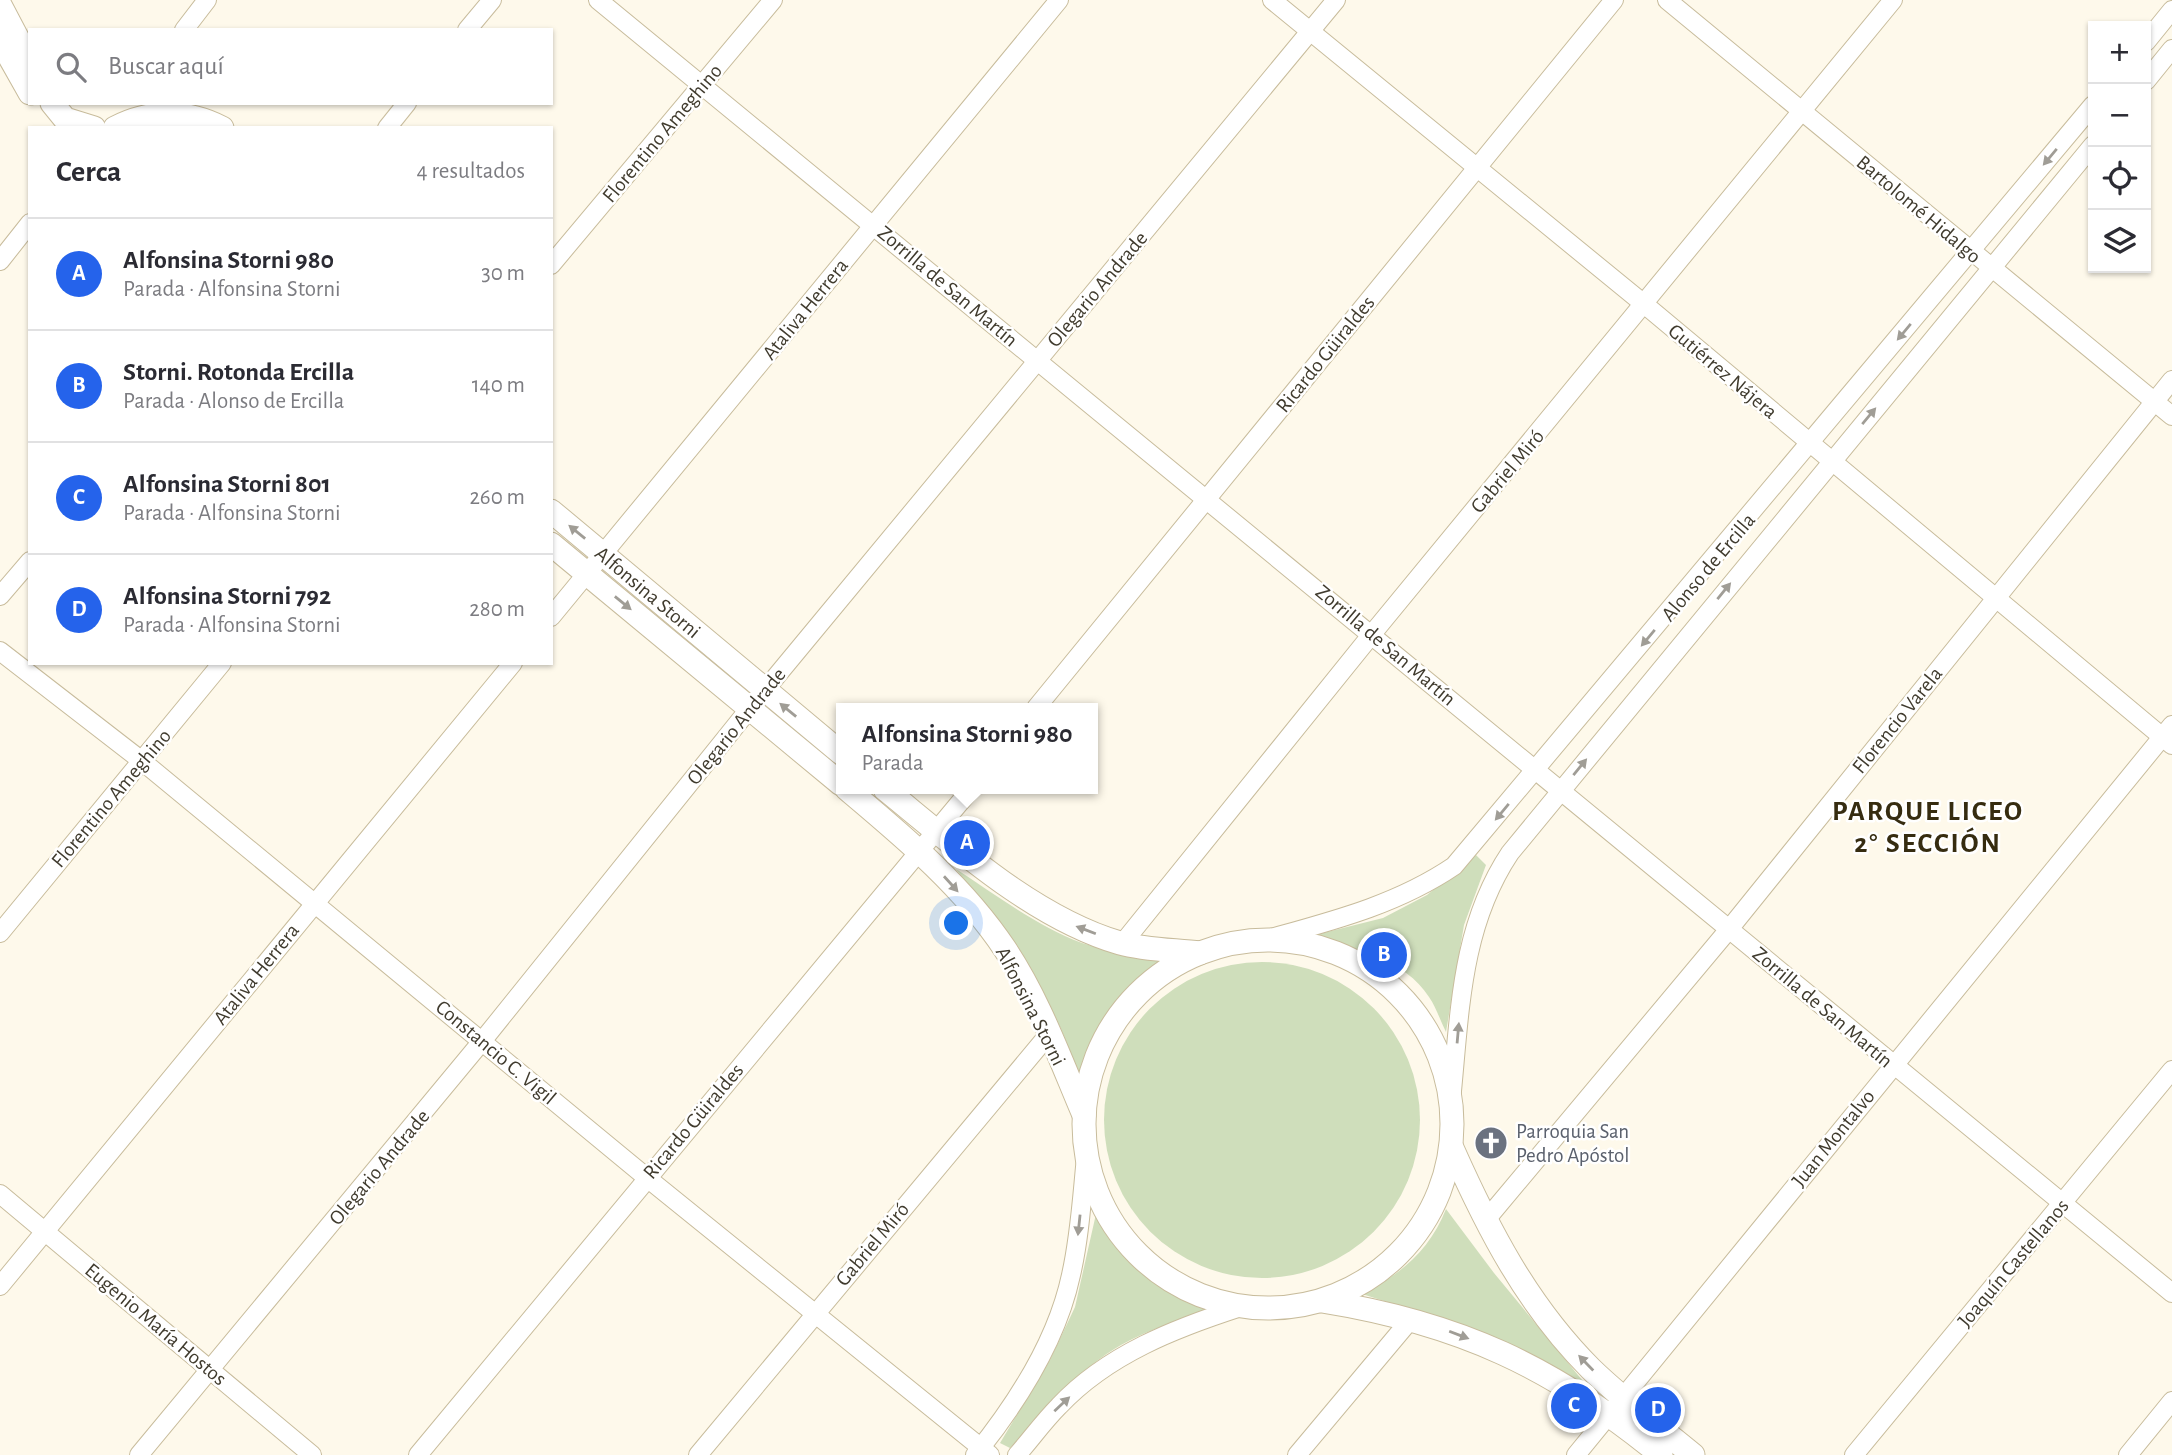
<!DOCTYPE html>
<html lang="es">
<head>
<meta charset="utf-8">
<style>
  body { margin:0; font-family:"Alegreya Sans",sans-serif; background:#f2f2f3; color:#2b2b33 }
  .controls { position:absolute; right:21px; top:21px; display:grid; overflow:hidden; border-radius:0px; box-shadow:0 2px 5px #0004 }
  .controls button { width:63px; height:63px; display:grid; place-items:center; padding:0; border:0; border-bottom:2px solid #e1e1e2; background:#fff; color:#2b2b33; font:35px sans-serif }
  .you { position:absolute; left:957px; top:924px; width:24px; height:24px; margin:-18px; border:5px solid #fff; border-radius:50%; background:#1a73e8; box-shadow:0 0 0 10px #1a73e833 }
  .badge { display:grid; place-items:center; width:46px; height:46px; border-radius:50%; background:#2563eb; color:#fff; font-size:23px; font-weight:700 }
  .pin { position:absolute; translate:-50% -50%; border:4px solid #fff; box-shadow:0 2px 7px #0006 }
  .popup { position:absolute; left:836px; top:703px; width:262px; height:91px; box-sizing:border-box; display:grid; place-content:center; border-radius:0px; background:#fff; filter:drop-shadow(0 2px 5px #0005); font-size:23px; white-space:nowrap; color:#7c7c81 }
  .popup b { font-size:26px; color:#2b2b33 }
  .popup::after { content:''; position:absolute; left:50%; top:100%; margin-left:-14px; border:14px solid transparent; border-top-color:#fff }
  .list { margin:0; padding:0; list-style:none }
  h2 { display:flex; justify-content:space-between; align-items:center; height:91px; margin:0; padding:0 28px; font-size:30px }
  h2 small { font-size:23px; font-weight:400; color:#7c7c81 }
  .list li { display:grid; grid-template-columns:46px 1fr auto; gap:21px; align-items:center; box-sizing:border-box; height:112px; padding:0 28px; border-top:2px solid #e1e1e2 }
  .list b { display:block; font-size:26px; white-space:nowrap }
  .list p { margin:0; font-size:23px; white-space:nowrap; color:#7c7c81 }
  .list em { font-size:23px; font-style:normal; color:#7c7c81 }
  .icon { flex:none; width:38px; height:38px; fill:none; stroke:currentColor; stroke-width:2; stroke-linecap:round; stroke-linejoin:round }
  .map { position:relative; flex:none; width:2172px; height:1455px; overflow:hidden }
  .search { position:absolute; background:#fff; box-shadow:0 2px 5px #0004; left:28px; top:28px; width:525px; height:77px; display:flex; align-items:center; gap:18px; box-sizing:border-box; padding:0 24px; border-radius:0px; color:#7c7c81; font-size:26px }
  .panel { position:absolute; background:#fff; box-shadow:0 2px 5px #0004; left:28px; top:126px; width:525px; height:539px; border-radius:0px }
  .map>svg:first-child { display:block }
  .green { fill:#cfdebb }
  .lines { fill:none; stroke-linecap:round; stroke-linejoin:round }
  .minor-casing { stroke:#c8bc9c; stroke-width:20 }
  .tertiary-casing { stroke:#c8bc9c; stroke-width:25 }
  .minor { stroke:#fff; stroke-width:18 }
  .tertiary { stroke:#fff; stroke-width:23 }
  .oneway { fill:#a09d96 }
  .labels { text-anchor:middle; stroke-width:5; stroke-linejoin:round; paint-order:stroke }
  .street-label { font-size:21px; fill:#403b2e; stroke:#fff }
  .worship-label { font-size:21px; fill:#5b616d; stroke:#fff; text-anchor:start }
  .district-label { font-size:28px; font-weight:bold; letter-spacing:2px; fill:#362c10; stroke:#fff }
</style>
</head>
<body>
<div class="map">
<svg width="2172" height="1455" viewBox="0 0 2172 1455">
  <rect width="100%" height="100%" fill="#fef9eb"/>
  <g class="green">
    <path d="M1476 855 1486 865 1464 925 1446 1032C1440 1020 1436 1007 1429 997 1405 959 1354 949 1315 935L1383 918 1427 895Z"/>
    <path d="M956 869C996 895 1037 926 1082 943 1113 953 1146 956 1178 959 1120 987 1099 1024 1080 1084 1059 1000 1007 936 956 869Z"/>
    <circle cx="1262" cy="1120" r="158"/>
    <path d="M1446 1209 1494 1273 1592 1392 1469 1328 1362 1294C1400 1275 1430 1250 1446 1209Z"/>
    <path d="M1096 1214 1120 1251 1163 1285 1212 1310C1181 1319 1150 1329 1121 1345 1078 1369 1043 1414 1010 1448L1000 1443 1050 1360 1075 1307Z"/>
  </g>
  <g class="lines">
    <defs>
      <g id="minor">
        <polyline points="598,0 2172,1293"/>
        <polyline points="1272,0 1644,304 2172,745"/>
        <polyline points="1667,0 2172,416"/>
        <polyline points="184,30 207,0"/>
        <polyline points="467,30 492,0"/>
        <polyline points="2146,42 2172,10"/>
        <polyline points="2146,81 2172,49"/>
        <polyline points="387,128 407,103"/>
        <polyline points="0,261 30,223"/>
        <polyline points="551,265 773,0"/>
        <polyline points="0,596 30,561"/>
        <polyline points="551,617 1059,0"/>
        <polyline points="0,651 142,761 646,1177 990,1455"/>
        <polyline points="1036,708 1614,0"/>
        <polyline points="0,933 222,663"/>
        <path d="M1260 941C1328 922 1395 906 1454 866L2093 105"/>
        <polyline points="1122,944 1372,634 1893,0"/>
        <path d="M1451 1101C1460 1014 1460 928 1510 853L2093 145"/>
        <polyline points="0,1194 312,1455"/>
        <polyline points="1485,1221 1730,928 2172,380"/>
        <polyline points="0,1286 513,663"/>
        <polyline points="139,1455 483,1040 750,708 1336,0"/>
        <polyline points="418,1455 971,789"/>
        <polyline points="698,1455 1049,1034"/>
        <path d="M975 1455C1017 1403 1057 1341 1071 1275 1080 1236 1082 1196 1086 1157"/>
        <path d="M1017 1455C1031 1439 1044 1421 1059 1406 1108 1354 1176 1328 1241 1307"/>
        <polyline points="1297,1455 1411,1319"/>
        <polyline points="1576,1455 2172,725"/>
        <polyline points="1854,1455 2172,1070"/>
        <polyline points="2128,1455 2172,1401"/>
      </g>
      <g id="tertiary">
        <polyline points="0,5 30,62"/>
        <polyline points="0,40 30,93"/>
        <polyline points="52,103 65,119 94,128"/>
        <path d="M115 128C149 110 188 110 222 128"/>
        <polyline points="551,511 841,753"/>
        <polyline points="551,544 841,784"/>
        <path d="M847 789C904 837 963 886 1005 949 1039 1000 1060 1059 1084 1115"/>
        <path d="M885 789C954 845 1034 918 1120 943 1145 950 1174 950 1200 953"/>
        <circle cx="1268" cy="1124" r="184"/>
        <path d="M1452 1148C1488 1229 1527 1305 1591 1369 1623 1400 1659 1427 1693 1455"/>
        <path d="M1322 1301C1459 1323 1554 1367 1661 1455"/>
      </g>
    </defs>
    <use href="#minor" class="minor-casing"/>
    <use href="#tertiary" class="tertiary-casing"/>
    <use href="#minor" class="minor"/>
    <use href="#tertiary" class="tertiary"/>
  </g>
  <defs><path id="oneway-solid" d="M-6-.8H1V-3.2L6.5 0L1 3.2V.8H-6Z" transform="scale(1.75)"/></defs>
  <g class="oneway">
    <use href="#oneway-solid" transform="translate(2050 157) rotate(130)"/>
    <use href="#oneway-solid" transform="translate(1904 332) rotate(130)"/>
    <use href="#oneway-solid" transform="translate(1869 416) rotate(-50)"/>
    <use href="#oneway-solid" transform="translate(577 532) rotate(-141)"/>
    <use href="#oneway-solid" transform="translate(1724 591) rotate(-51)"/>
    <use href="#oneway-solid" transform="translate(623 603) rotate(39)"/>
    <use href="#oneway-solid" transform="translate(1648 638) rotate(130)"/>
    <use href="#oneway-solid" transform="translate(788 710) rotate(-141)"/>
    <use href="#oneway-solid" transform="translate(1580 767) rotate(-51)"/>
    <use href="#oneway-solid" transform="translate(1502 812) rotate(130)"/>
    <use href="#oneway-solid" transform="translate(951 884) rotate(48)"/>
    <use href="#oneway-solid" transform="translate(1086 930) rotate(-159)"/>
    <use href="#oneway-solid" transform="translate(1458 1033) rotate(-85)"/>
    <use href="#oneway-solid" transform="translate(1079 1225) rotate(96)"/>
    <use href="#oneway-solid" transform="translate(1459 1335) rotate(21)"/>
    <use href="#oneway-solid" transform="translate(1586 1363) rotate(-134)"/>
    <use href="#oneway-solid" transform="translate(1062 1404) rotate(-43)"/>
  </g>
  <defs>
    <symbol id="church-disc" viewBox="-11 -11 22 22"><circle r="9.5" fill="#6b7280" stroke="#fff"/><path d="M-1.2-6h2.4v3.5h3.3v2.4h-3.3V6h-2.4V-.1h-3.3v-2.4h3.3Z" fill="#fff"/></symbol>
  </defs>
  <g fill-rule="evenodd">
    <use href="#church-disc" x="1472" y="1124" width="38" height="38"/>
  </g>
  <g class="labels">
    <g class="street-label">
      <text transform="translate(662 133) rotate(-50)" y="7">Florentino Ameghino</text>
      <text transform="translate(1919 209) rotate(40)" y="7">Bartolomé Hidalgo</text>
      <text transform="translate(948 286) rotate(40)" y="7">Zorrilla de San Martín</text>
      <text transform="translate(1097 289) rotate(-50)" y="7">Olegario Andrade</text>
      <text transform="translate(805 309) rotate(-51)" y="7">Ataliva Herrera</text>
      <text transform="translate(1325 354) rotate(-51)" y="7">Ricardo Güiraldes</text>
      <text transform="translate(1723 371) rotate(40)" y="7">Gutiérrez Nájera</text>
      <text transform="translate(1507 471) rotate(-50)" y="7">Gabriel Miró</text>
      <text transform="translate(1708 567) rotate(-50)" y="7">Alonso de Ercilla</text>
      <text transform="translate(648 592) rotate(40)" y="7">Alfonsina Storni</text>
      <text transform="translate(1386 645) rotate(40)" y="7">Zorrilla de San Martín</text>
      <text transform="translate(1897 720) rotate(-51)" y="7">Florencio Varela</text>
      <text transform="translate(736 726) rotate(-51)" y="7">Olegario Andrade</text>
      <text transform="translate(111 798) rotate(-50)" y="7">Florentino Ameghino</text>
      <text transform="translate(256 974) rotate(-51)" y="7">Ataliva Herrera</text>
      <text transform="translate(1031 1006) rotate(63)" y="7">Alfonsina Storni</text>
      <text transform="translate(1823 1007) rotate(40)" y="7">Zorrilla de San Martín</text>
      <text transform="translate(496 1052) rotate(40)" y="7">Constancio C. Vigil</text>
      <text transform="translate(693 1121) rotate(-50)" y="7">Ricardo Güiraldes</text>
      <text transform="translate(1833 1138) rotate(-51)" y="7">Juan Montalvo</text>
      <text transform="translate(379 1167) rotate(-50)" y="7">Olegario Andrade</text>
      <text transform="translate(872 1244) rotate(-50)" y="7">Gabriel Miró</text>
      <text transform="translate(2013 1263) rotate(-50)" y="7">Joaquín Castellanos</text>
      <text transform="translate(156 1324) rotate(40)" y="7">Eugenio María Hostos</text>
    </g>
    <g class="worship-label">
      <text x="1516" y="1138">Parroquia San<tspan x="1516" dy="24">Pedro Apóstol</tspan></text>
    </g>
    <g class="district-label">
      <text x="1928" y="820">PARQUE LICEO<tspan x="1928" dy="32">2° SECCIÓN</tspan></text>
    </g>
  </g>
</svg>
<div class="controls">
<button>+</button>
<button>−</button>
<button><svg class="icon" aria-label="locate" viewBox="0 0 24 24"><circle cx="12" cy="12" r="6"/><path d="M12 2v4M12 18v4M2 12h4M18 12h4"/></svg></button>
<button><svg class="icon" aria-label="layers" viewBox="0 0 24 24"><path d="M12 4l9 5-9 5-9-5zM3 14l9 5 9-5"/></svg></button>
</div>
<div class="you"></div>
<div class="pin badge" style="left:967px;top:843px">A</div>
<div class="popup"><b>Alfonsina Storni 980</b>Parada</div>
<div class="pin badge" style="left:1384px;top:955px">B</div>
<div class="pin badge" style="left:1574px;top:1406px">C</div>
<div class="pin badge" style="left:1658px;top:1410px">D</div>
<div class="search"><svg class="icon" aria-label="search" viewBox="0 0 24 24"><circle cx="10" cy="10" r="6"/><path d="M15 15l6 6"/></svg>Buscar aquí</div>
<section class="panel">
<h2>Cerca<small>4 resultados</small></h2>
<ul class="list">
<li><span class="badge">A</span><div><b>Alfonsina Storni 980</b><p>Parada · Alfonsina Storni</p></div><em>30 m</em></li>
<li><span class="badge">B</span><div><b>Storni. Rotonda Ercilla</b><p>Parada · Alonso de Ercilla</p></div><em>140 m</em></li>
<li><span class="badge">C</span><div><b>Alfonsina Storni 801</b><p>Parada · Alfonsina Storni</p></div><em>260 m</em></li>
<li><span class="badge">D</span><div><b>Alfonsina Storni 792</b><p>Parada · Alfonsina Storni</p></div><em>280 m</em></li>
</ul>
</section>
</div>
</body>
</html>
